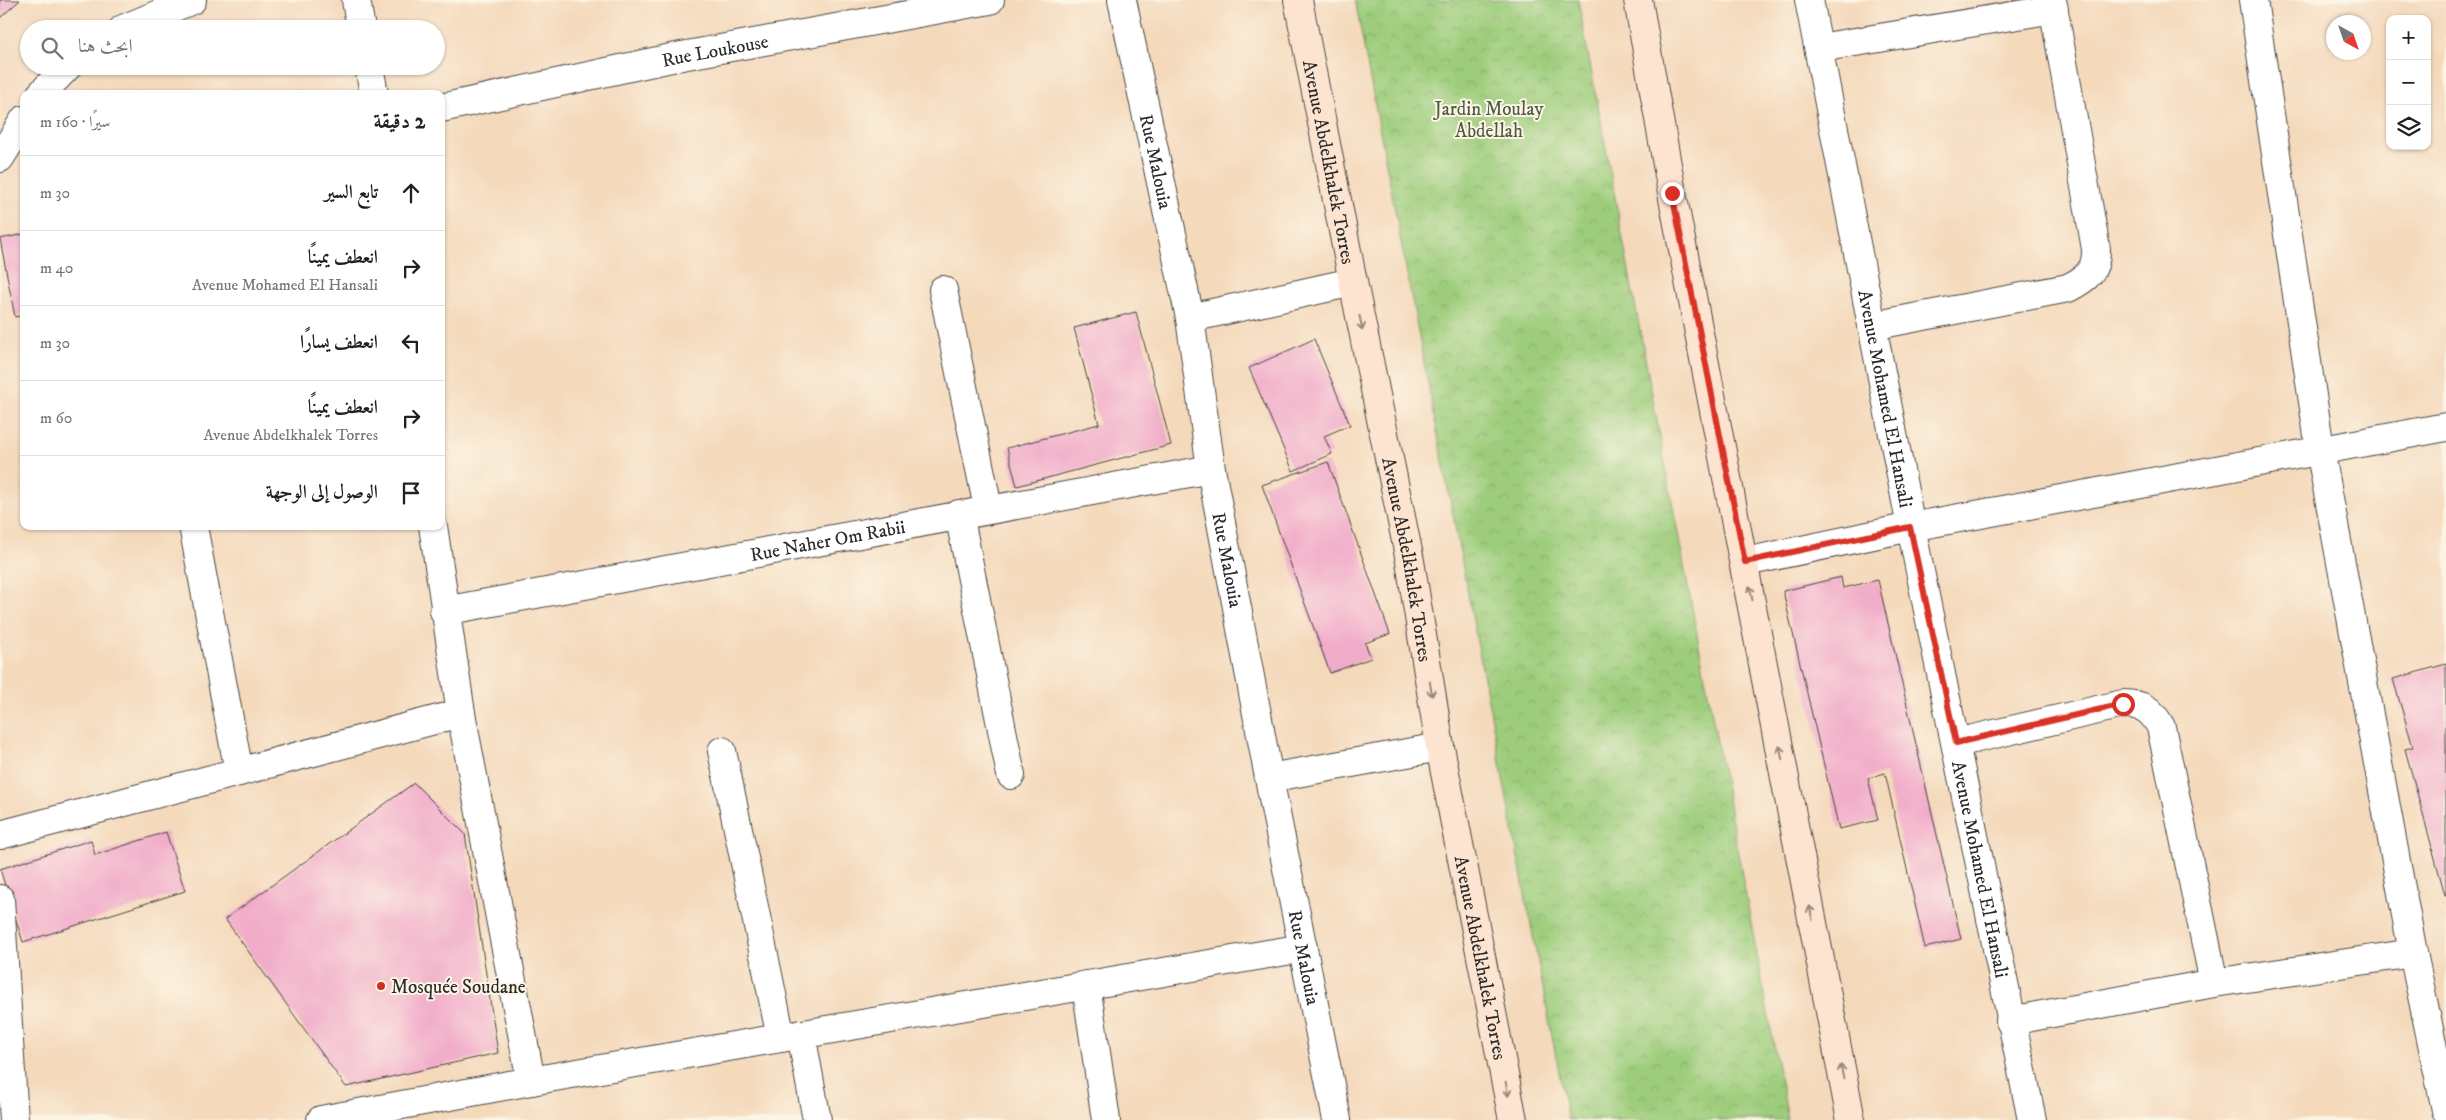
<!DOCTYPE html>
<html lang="ar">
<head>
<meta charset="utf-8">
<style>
  body { margin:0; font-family:"IM FELL DW Pica",Amiri,serif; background:#f2f2f2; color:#202124; direction:rtl }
  .controls { position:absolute; right:15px; top:15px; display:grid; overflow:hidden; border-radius:10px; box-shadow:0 1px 4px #0004 }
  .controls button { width:45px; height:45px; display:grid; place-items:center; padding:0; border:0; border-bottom:1px solid #e0e0e0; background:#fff; color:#202124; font:25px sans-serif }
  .compass { position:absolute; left:2326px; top:15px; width:45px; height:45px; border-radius:50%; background:#fff; box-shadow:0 1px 4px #0004; rotate:140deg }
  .stop { position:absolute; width:15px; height:15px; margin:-11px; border:4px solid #d93025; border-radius:50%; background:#fff }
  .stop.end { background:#d93025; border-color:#fff; box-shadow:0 1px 5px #0008 }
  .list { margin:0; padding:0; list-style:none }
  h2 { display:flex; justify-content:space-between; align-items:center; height:65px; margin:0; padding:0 20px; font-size:21px }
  h2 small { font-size:16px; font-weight:400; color:#757577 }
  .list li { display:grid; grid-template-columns:32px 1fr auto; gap:15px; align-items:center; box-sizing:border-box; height:75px; padding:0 20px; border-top:1px solid #e0e0e0 }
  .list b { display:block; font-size:19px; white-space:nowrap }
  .list p { margin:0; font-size:16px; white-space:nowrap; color:#757577 }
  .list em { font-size:16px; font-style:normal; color:#757577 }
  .icon { flex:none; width:28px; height:28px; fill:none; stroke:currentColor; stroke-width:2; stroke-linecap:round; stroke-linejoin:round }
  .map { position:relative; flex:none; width:2446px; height:1120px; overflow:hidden; direction:ltr }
  .search { position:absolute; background:#fff; box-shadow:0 1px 4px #0004; left:20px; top:20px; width:425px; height:55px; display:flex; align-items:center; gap:12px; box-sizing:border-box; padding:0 18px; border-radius:28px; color:#757577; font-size:19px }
  .panel { position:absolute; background:#fff; box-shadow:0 1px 4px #0004; left:20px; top:90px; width:425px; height:440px; border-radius:10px; direction:rtl }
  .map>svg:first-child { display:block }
  .park { fill:url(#park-crowns); stroke:#647c53 }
  .building { fill:#f1acc9 }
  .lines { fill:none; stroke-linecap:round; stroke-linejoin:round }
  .street-casing { stroke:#494541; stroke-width:30 }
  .secondary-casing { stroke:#494541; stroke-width:30 }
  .street { stroke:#fff; stroke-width:28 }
  .secondary { stroke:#fde4d0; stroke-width:28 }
  .oneway { stroke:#94887e }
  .route { stroke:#d93025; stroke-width:6 }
  .poi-dot { fill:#c8321e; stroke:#fcf5e5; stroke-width:2 }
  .labels { text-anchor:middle; stroke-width:4; stroke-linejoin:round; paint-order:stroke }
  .street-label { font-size:19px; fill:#2b2b2b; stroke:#fcf5e5 }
  .park-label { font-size:19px; fill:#4d5c43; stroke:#fcf5e5 }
  .poi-label { font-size:19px; fill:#2b2b2b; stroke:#fcf5e5; text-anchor:start }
</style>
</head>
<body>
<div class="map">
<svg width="2446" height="1120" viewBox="0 0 2446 1120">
  <defs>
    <pattern id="park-crowns" width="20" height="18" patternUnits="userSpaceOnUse" patternTransform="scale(1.25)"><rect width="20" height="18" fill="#9dcd7b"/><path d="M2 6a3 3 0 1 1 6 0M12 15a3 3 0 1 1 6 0" fill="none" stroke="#87b06a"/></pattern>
  </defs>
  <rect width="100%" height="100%" fill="#fcf5e5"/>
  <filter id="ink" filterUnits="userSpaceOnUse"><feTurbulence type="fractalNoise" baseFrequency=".02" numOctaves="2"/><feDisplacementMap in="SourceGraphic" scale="10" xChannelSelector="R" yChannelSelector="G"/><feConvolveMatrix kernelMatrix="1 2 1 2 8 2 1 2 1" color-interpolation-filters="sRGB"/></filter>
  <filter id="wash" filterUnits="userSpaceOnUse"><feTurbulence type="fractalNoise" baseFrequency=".0096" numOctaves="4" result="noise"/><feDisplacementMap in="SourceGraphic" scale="20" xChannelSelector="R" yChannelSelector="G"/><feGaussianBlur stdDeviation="1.12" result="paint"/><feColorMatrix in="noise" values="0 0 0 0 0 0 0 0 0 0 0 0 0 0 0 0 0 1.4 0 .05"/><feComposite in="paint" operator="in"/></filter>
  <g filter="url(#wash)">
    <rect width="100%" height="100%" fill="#f4d9bb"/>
    <polygon class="park" points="1355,0 1578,0 1788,1120 1568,1120"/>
    <g id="blocks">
      <g class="building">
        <polygon points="0,0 20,0 0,18"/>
        <polygon points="24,234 24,315 15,317 0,239"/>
        <polygon points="1136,312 1171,445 1017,486 1007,448 1099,424 1074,328"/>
        <polygon points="1314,339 1350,425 1324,436 1332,454 1293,471 1249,368"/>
        <polygon points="1328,462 1390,634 1365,643 1371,658 1330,673 1262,485"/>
        <polygon points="1841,577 1843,588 1878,580 1961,939 1925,948 1885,773 1868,778 1878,820 1839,829 1783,591"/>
        <polygon points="2446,664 2446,895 2445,895 2405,749 2413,747 2393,679"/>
        <polygon points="414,783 465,834 498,1053 346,1087 225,919"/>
        <polygon points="166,832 185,891 23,942 0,869 91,840 95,855"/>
      </g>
    </g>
  </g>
  <g filter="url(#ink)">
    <use href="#blocks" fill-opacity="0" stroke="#494541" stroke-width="1"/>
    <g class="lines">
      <defs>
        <g id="street">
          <polyline points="356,0 361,29"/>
          <path id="s1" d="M1122 0 1190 318 1211 469 1269 778 1337 1120"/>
          <path id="s2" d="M1809 0 1911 527 2032 1120"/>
          <polyline points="2253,0 2320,449 2413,953"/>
          <polyline points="123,29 192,0"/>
          <polyline points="1819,48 2054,9"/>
          <polyline points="369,66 374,94"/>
          <polyline points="41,94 68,66"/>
          <path id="s3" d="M441 108 676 57 990 0"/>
          <polyline points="0,158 24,120"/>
          <polyline points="943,290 988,508"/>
          <polyline points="1190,318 1353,282"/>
          <path d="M1872 326 2068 288C2086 279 2097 271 2096 249L2052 0"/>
          <polyline points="959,514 1011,775"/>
          <polyline points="193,526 239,772"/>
          <polyline points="433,526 461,713 531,1081"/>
          <polyline points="1745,562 1911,527 2446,427"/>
          <path id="s4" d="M444 611 1211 469"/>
          <path d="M1956 743 2123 704C2143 704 2151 709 2161 727L2214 983"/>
          <polyline points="722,751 781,1038"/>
          <polyline points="1269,778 1440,747"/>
          <polyline points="0,835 461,713"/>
          <polyline points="0,899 14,1120"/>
          <polyline points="1086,985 1106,1120"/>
          <polyline points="2010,1021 2214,983 2413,953 2446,1110"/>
          <polyline points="801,1034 817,1120"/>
          <polyline points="321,1120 531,1081 1303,948"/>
        </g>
        <g id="secondary">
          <path id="s5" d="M1298 0 1353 282 1410 561 1440 747 1513 1120"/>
          <polyline points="1638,0 1672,193 1851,1120"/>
        </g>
      </defs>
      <use href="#street" class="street-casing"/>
      <use href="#secondary" class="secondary-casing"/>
      <use href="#street" class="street"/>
      <use href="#secondary" class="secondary"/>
    </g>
    <defs><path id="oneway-shaft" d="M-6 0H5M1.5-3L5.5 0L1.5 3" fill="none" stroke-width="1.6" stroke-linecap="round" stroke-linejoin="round" transform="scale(1.25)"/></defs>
    <g class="oneway">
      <use href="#oneway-shaft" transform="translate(1361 323) rotate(78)"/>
      <use href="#oneway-shaft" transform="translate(1751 593) rotate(-101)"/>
      <use href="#oneway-shaft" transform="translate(1431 689) rotate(81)"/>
      <use href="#oneway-shaft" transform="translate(1781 753) rotate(-101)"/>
      <use href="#oneway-shaft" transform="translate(1811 913) rotate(-101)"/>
      <use href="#oneway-shaft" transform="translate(1842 1072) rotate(-101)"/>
      <use href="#oneway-shaft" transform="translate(1507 1089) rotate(79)"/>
    </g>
  </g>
  <g class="lines" filter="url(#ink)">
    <polyline class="route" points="1672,193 1745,562 1910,527 1956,743 2123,704"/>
  </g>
  <circle class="poi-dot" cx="381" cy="986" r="5"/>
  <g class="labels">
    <g class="street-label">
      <text dy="7" stroke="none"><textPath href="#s3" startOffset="280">Rue Loukouse</textPath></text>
      <text dy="7" stroke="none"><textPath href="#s1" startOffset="165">Rue Malouia</textPath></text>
      <text dy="7" stroke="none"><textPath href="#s5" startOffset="165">Avenue Abdelkhalek Torres</textPath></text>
      <text dy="7" stroke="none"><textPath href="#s2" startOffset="406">Avenue Mohamed El Hansali</textPath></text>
      <text dy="7" stroke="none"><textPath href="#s4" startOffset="390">Rue Naher Om Rabii</textPath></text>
      <text dy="7" stroke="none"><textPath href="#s1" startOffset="570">Rue Malouia</textPath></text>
      <text dy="7" stroke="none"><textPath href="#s5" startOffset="570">Avenue Abdelkhalek Torres</textPath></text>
      <text dy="7" stroke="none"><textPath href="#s2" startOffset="886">Avenue Mohamed El Hansali</textPath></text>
      <text dy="7" stroke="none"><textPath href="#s1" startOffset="975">Rue Malouia</textPath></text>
      <text dy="7" stroke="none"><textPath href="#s5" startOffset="975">Avenue Abdelkhalek Torres</textPath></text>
    </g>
    <g class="park-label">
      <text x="1489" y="115">Jardin Moulay<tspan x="1489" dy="22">Abdellah</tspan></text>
    </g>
    <g class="poi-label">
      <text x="391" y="993">Mosquée Soudane</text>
    </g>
  </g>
</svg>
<div class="controls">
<button>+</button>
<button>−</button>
<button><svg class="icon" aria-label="layers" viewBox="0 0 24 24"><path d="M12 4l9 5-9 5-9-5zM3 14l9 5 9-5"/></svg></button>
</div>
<svg class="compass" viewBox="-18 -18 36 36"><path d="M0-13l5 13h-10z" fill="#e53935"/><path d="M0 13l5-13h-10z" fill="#757577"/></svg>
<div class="stop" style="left:2123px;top:704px"></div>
<div class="stop end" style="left:1672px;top:193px"></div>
<div class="search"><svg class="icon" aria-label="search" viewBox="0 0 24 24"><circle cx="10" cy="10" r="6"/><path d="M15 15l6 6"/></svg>ابحث هنا</div>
<section class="panel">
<h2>2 دقيقة<small>سيرًا · 160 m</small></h2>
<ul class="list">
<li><svg class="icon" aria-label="ahead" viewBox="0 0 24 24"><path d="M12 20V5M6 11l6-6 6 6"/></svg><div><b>تابع السير</b></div><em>30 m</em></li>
<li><svg class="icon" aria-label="right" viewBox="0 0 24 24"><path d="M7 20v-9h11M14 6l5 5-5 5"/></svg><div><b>انعطف يمينًا</b><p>Avenue Mohamed El Hansali</p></div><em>40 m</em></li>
<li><svg class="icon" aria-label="left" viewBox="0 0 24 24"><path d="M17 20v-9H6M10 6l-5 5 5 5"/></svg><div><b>انعطف يسارًا</b></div><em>30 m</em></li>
<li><svg class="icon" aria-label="right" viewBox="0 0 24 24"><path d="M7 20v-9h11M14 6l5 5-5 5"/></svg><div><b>انعطف يمينًا</b><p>Avenue Abdelkhalek Torres</p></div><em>60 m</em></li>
<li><svg class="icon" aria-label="arrive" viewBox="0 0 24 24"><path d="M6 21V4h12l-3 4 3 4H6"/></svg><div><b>الوصول إلى الوجهة</b></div></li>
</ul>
</section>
</div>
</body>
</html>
